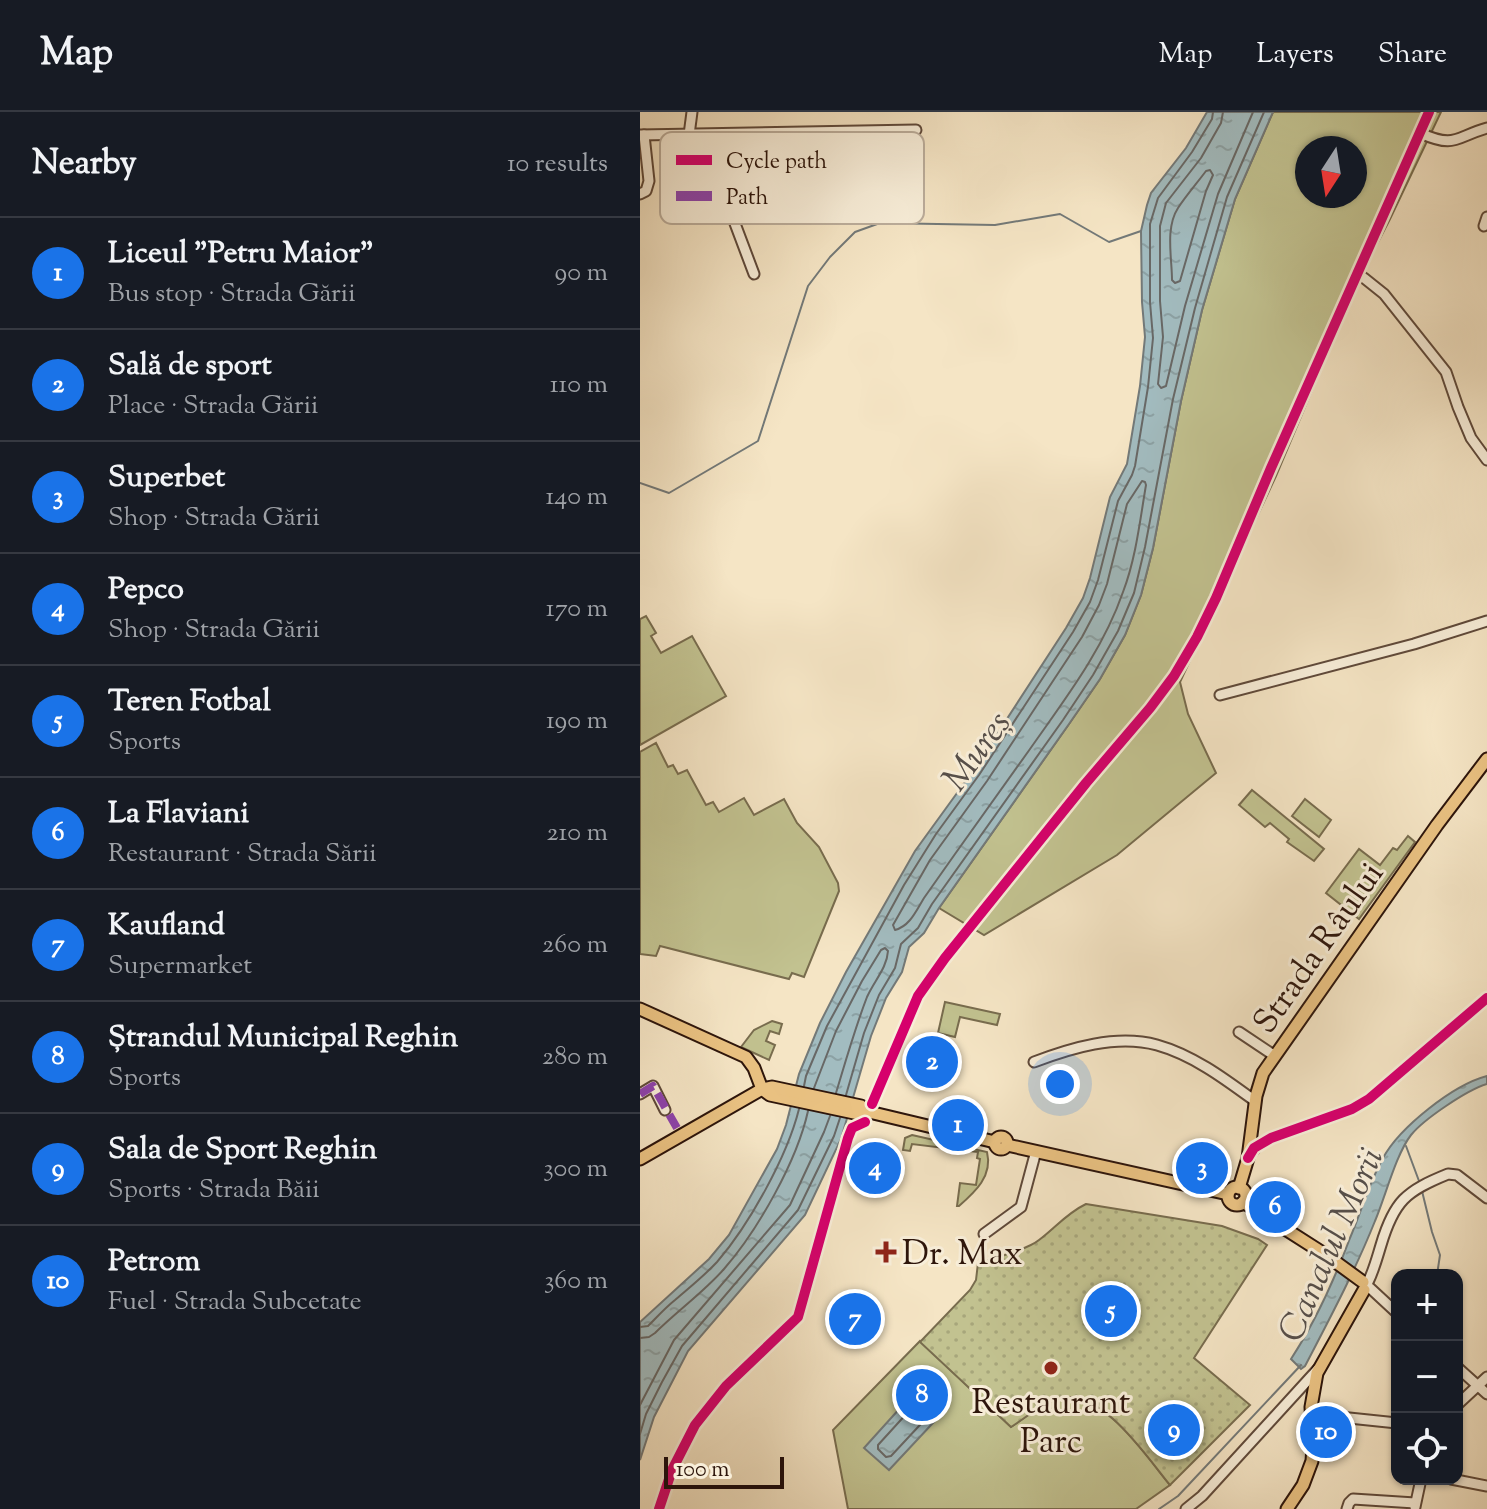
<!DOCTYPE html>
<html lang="en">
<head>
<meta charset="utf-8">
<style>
  body { margin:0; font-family:"Sorts Mill Goudy",serif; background:#20242c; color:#f1f3f6 }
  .controls { position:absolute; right:24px; bottom:24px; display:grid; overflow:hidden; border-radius:16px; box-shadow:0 2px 6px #0004 }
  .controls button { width:72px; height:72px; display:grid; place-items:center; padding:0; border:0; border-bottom:2px solid #363941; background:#171b24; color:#f1f3f6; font:40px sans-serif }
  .compass { position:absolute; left:655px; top:24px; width:72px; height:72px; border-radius:50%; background:#171b24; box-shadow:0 2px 6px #0004; rotate:192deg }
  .scale { position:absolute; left:24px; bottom:20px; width:120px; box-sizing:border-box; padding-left:8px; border:4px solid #2d150b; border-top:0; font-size:22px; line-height:28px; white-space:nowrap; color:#2d150b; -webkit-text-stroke:6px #f8eed9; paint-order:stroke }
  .you { position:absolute; left:420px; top:972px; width:28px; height:28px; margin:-20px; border:6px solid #fff; border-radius:50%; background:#1a73e8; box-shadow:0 0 0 12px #1a73e833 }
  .badge { display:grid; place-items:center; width:52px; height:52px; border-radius:50%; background:#1a73e8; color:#fff; font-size:26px; font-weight:700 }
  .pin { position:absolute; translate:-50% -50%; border:4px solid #fff; box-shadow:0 2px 8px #0006 }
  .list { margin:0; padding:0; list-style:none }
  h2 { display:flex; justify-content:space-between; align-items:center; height:104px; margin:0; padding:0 32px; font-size:34px }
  h2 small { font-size:26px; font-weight:400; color:#9ea1a6 }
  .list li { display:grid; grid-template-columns:52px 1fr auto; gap:24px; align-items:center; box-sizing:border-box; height:112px; padding:0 32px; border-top:2px solid #363941 }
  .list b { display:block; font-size:30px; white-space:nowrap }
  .list p { margin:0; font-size:26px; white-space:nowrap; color:#9ea1a6 }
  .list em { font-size:26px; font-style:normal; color:#9ea1a6 }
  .icon { flex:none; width:44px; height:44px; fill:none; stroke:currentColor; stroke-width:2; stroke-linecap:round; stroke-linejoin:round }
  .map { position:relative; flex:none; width:847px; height:1397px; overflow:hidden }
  header { display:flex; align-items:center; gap:48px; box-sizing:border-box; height:112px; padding:0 40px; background:#171b24; border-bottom:2px solid #363941 }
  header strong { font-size:38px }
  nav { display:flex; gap:44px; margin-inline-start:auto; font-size:28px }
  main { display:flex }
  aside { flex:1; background:#171b24 }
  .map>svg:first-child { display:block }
  .grass { fill:#c2c290; stroke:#786c4e; stroke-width:2; fill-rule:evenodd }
  .park { fill:url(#park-dots); stroke:#786c4e; stroke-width:2 }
  .water { fill:url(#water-ripples); stroke:#737978; stroke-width:2 }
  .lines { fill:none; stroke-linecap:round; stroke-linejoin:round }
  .shore { stroke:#686866; stroke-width:2 }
  .stream { stroke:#737978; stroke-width:2 }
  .minor-casing { stroke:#5f493a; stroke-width:13 }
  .major-casing { stroke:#2d150b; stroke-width:15 }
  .minor { stroke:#f8eed9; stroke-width:9 }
  .major { stroke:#eac282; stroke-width:11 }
  .quiet { stroke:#8e44ad; stroke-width:8; stroke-dasharray:16 8; stroke-linecap:butt }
  .cycleway-casing { stroke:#f8eed9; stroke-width:15 }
  .cycleway { stroke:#d6006c; stroke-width:10 }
  .poi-dot { fill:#8f2418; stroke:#f8eed9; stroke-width:3 }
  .labels { text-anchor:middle; stroke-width:6; stroke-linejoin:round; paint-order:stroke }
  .street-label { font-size:34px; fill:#2d150b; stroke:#f8eed9 }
  .poi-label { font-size:34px; fill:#2d150b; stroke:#f8eed9; text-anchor:start }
  .water-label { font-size:36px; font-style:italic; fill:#564f4a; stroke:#f8eed9 }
  .key { fill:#f8eed9; stroke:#bbad9b; stroke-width:2 }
  .key-label { font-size:22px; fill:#2d150b }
</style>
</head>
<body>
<header>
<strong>Map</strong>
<nav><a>Map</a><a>Layers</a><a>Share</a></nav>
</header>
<main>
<aside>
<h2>Nearby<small>10 results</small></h2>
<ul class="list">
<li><span class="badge">1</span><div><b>Liceul &quot;Petru Maior&quot;</b><p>Bus stop · Strada Gării</p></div><em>90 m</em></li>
<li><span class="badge">2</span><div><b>Sală de sport</b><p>Place · Strada Gării</p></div><em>110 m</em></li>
<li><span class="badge">3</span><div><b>Superbet</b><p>Shop · Strada Gării</p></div><em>140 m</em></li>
<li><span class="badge">4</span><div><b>Pepco</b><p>Shop · Strada Gării</p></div><em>170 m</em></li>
<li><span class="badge">5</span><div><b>Teren Fotbal</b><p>Sports</p></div><em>190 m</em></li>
<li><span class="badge">6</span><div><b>La Flaviani</b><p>Restaurant · Strada Sării</p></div><em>210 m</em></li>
<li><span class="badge">7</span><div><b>Kaufland</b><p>Supermarket</p></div><em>260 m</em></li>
<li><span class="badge">8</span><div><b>Ștrandul Municipal Reghin</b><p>Sports</p></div><em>280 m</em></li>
<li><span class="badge">9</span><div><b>Sala de Sport Reghin</b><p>Sports · Strada Băii</p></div><em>300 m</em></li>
<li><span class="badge">10</span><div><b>Petrom</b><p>Fuel · Strada Subcetate</p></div><em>360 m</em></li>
</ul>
</aside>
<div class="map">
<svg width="847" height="1397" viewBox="0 0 847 1397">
  <defs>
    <pattern id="park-dots" width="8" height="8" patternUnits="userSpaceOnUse" patternTransform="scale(2)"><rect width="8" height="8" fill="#c2c290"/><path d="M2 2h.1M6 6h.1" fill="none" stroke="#a7a67b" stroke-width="1.8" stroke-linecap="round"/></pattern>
    <pattern id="water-ripples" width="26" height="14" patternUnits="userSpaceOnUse" patternTransform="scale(2)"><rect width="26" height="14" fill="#a2bcc0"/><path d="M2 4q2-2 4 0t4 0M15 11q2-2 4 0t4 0" fill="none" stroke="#8ca1a4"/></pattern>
  </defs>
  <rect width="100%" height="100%" fill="#f5e5c5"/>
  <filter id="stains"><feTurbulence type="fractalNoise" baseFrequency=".0025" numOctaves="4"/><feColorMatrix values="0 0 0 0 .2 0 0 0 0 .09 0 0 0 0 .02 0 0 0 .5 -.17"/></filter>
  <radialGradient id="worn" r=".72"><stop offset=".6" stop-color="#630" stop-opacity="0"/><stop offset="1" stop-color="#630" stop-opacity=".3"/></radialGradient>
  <g class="grass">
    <path d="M633 0H801L750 107 718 169 636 364 540 570 548 602 576 661 477 743 344 823 299 796 429 612 460 567 485 523 501 483 513 436 541 289 562 198 595 87ZM667 36H715V84H667Z"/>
    <polygon points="6,504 16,521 11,524 21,541 52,524 86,584 0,633 0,507"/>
    <polygon points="16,631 28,655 33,653 38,662 47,658 66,693 73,690 79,700 104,686 114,703 144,687 157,711 179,735 198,771 199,779 164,865 152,861 149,867 20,834 16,844 0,842 0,640"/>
    <polygon points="612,678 684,737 674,749 647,730 649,727 630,711 625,715 599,693"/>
    <polygon points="665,687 691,708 679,725 652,704"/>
    <polygon points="768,724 775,730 719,807 686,781 719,737 740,753 753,736 757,738"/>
    <polygon points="305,890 360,902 357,913 320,905 315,925 298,921"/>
    <polygon points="132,909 142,912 139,922 130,919 126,929 135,933 129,948 101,935 114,918"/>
    <path d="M272 1023 347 1040C353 1064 335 1080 319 1094H317L320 1071 336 1073 340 1047 337 1046 338 1040 272 1032 270 1039 263 1038 265 1026Z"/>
    <path d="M280 1229 371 1315C384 1306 404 1290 418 1286 462 1276 506 1344 530 1373L496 1397H208L193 1318Z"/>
  </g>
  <path class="park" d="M446 1092 582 1114 618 1127 627 1133 554 1246 610 1293 530 1373C506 1344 462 1276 419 1286 404 1290 384 1307 371 1315L280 1230 330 1178 336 1168 338 1151C354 1146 387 1138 399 1128 415 1116 427 1101 446 1092Z"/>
  <g class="water">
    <polygon points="567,0 633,0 595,87 562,198 541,289 513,436 501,483 485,523 460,567 429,612 299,796 284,821 269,835 262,860 246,886 231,924 201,1027 165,1103 48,1239 14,1305 0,1348 0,1210 69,1147 89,1123 137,1037 146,1013 159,962 180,911 206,860 275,739 333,659 426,516 443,486 450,466 470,385 487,352 500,274 505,225 502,190 501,119 507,93 511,81 546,36"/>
    <path d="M847 964V972C827 978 784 1007 771 1023 756 1042 745 1086 735 1109 715 1159 690 1206 665 1254L661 1257 651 1247C674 1212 695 1166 710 1126 721 1100 729 1071 743 1046 760 1015 813 973 847 964Z"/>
    <polygon points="280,1274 306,1297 249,1358 224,1336"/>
  </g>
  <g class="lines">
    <g class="shore">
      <polyline points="583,0 581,11 561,46 526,91 520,114 520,189 523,225 518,272 521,276 526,274 545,194 578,82 613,0"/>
      <path d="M570 58 573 63 566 79 540 169 535 171 532 168C532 146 525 116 538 96 545 85 557 71 566 59Z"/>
      <path d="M502 369 505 370 506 373C500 408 496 446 483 480 463 538 425 587 390 637 355 686 319 736 284 786 276 799 270 814 255 818L253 813 290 748 347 669 442 525 459 493 467 472 487 392Z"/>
      <polyline points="164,974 166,964 187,914 264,773 296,722 339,663 433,520 450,490 458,468 478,389 492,363 495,354 508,275 513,226 510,190 510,112 518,86 552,40 572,7 573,0"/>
      <path d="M174 976 196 919 222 869 241 838 245 836 248 839C247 856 234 869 227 885 215 916 206 948 196 981"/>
      <polyline points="206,983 224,921 239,883 255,856 261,832 278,816 292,792 423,608 453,563 478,519 494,481 505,435 533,287 555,196 587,85 624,0"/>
      <path d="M0 1215 8 1214C17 1205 25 1196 35 1188 49 1176 64 1164 77 1150 109 1113 147 1045 159 997"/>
      <path d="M0 1226 9 1225 15 1221C37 1199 64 1180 84 1157 118 1118 157 1049 168 999"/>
      <polygon points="279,1288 283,1287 293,1296 292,1300 251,1344 246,1345 238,1337 238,1333"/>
      <polyline points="0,1293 34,1228 150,1093 184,1020 190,1004"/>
      <polyline points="0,1322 6,1302 22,1270 42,1234 158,1098 194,1024 200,1006"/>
    </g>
    <g class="stream">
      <polyline points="0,371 29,381 118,329 168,174 190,145 215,120 240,111 355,113 420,102 469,130 501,119"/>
      <polyline points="766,1034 779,1069"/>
      <polyline points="782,1079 792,1120 800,1143 797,1163"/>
      <polyline points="519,1397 538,1384 661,1253"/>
    </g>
    <defs>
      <g id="minor">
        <path d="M780 21C816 37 815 25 847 16"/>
        <polyline points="0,23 276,18"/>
        <polyline points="49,23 52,0"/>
        <polyline points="83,23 85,85 114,162"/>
        <polyline points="0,82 6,79 9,69 4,23"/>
        <polyline points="844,114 847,105"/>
        <polyline points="724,166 744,182 806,260 818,295 831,326 847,348"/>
        <polyline points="580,583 774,532 847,509"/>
        <polyline points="599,920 635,944"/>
        <path d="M394 950C431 936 476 922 517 933 553 943 585 967 615 989"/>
        <polyline points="0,982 13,974 25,998"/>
        <polyline points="610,1043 619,1032 631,1026 712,997 729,987 847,886"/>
        <polyline points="344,1122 381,1095 396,1039"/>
        <path d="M728 1170C734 1158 737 1146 741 1133 754 1089 766 1079 808 1062L817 1063 847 1086"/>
        <polyline points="730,1176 757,1201"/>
        <polyline points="817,1255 847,1282"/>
        <polyline points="817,1293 847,1265"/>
        <polyline points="671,1302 757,1311"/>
        <polyline points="811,1367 847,1374"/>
        <polyline points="775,1395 781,1367"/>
        <polyline points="546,1397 562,1384 678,1257"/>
        <polyline points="707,1397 709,1391 713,1387 775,1391"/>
      </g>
      <g id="major">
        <polyline points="0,897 106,945 114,956 122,977"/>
        <polyline points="122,977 130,983 219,1002 229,1000 355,1030"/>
        <circle cx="361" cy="1031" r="6"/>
        <polyline points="367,1033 588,1082"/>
        <polyline points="0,1047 122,977 132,975 221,994 229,1000"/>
        <circle cx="597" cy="1084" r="9"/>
        <polyline points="599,1076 608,1046 616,984 623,961 797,713 847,647"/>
        <polyline points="603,1090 686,1143 723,1170"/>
        <polyline points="647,1397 663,1373 672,1349 673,1335 671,1295 677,1261 724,1178"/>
      </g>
    </defs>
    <use href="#minor" class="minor-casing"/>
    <use href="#major" class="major-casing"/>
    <use href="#minor" class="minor"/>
    <use href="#major" class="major"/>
    <polyline class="quiet" points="0,982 13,974 37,1016"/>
    <defs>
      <g id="cycleway">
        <polyline points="232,992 278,884 305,846 446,671 510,596 534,564 557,525 576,486 631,356 789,0"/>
        <polyline points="608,1046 614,1036 631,1026 712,997 729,987 847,886"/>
        <polyline points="19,1397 32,1358 55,1313 86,1274 158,1205 208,1026 212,1016 225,1010"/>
      </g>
    </defs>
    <use href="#cycleway" class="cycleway-casing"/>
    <use href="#cycleway" class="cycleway"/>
  </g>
  <g class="poi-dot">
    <path d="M242 1128h8v8h8v8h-8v8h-8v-8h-8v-8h8z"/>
    <circle cx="411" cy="1256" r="8"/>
  </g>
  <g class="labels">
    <g class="street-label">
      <text transform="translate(677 835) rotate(-55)" y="12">Strada Râului</text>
    </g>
    <g class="poi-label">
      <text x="262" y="1152">Dr. Max</text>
      <text x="411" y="1301" text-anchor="middle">Restaurant<tspan x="411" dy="39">Parc</tspan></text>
    </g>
    <g class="water-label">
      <text transform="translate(335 638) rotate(-54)" y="13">Mureș</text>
      <text transform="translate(689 1132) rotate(-66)" y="13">Canalul Morii</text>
    </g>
  </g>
  <rect x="20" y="20" width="264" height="92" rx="12" class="key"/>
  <rect x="36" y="43" width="36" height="10" fill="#d6006c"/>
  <rect x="36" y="79" width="36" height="10" fill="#8e44ad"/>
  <g class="key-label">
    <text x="86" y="56">Cycle path</text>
    <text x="86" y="92">Path</text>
  </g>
  <rect width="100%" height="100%" filter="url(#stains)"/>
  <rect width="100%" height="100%" fill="url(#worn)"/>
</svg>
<div class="controls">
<button>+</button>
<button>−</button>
<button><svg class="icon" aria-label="locate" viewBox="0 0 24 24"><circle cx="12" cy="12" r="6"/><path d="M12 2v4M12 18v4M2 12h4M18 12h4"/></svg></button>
</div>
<svg class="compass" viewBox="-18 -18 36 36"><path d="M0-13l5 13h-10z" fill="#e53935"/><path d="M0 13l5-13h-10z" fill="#9ea1a6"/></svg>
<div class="scale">100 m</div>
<div class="you"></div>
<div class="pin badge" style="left:318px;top:1013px">1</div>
<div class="pin badge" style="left:292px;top:950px">2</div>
<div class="pin badge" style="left:562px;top:1056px">3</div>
<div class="pin badge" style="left:235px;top:1056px">4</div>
<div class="pin badge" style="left:471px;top:1199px">5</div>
<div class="pin badge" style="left:635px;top:1095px">6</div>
<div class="pin badge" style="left:215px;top:1207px">7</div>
<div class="pin badge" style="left:282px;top:1283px">8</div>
<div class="pin badge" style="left:534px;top:1318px">9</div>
<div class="pin badge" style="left:686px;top:1320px">10</div>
</div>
</main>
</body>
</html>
